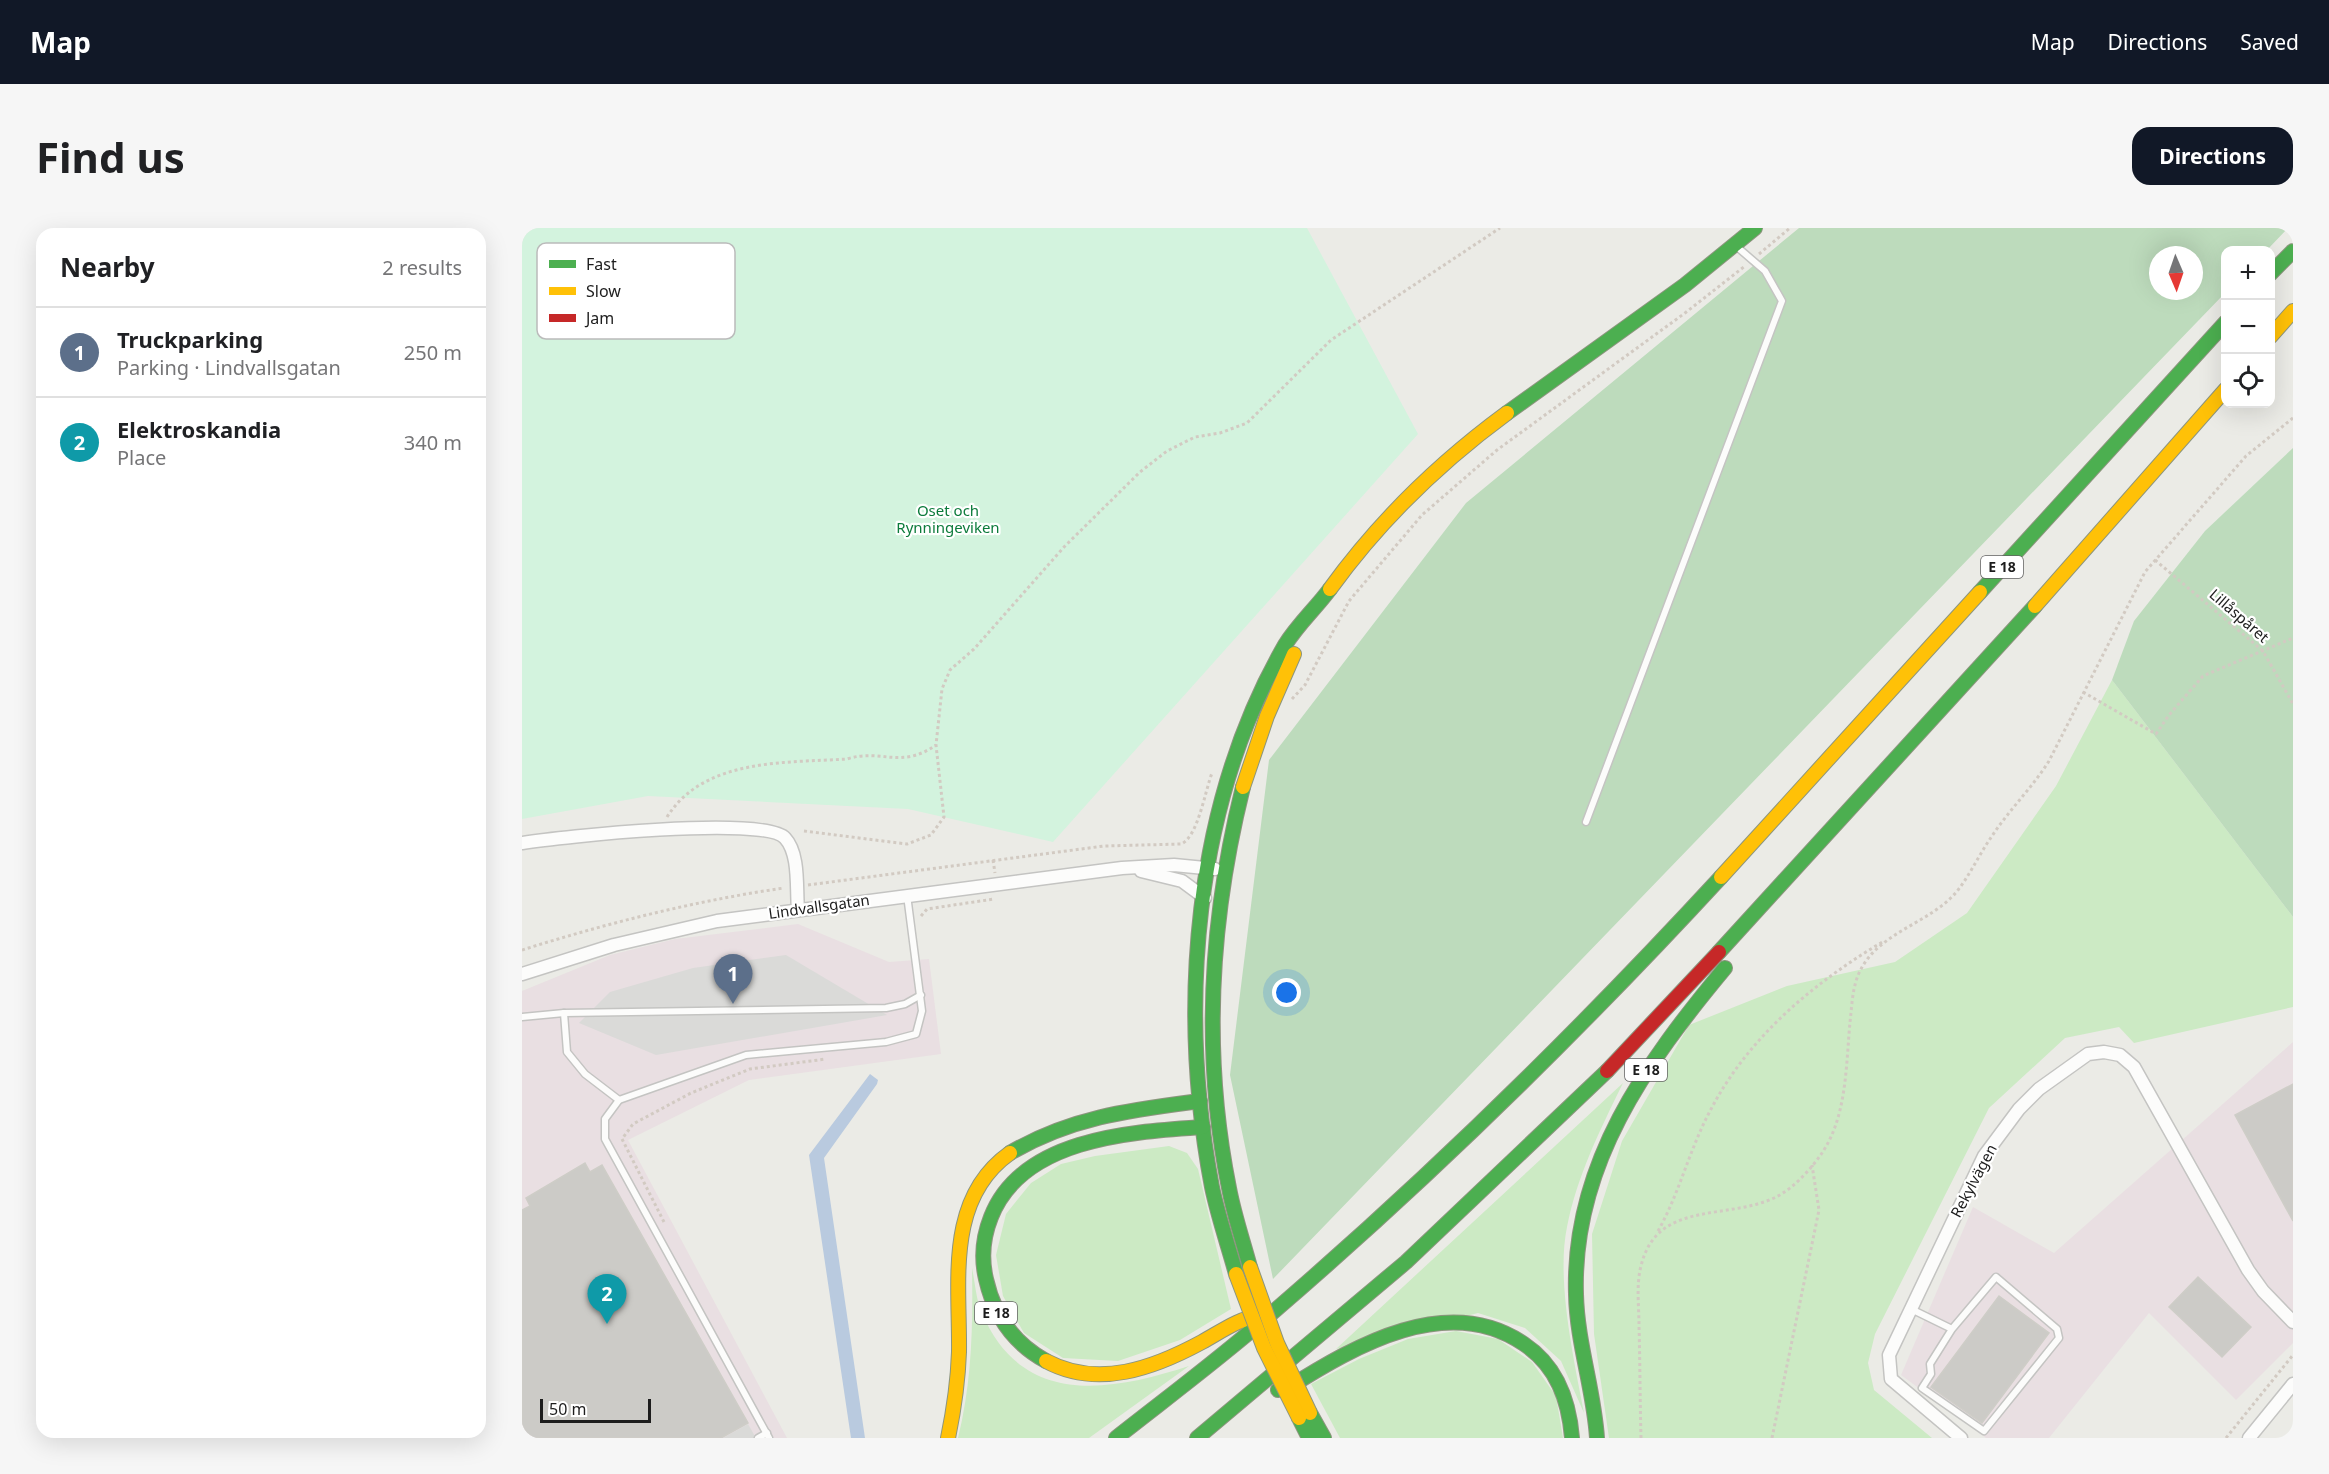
<!DOCTYPE html>
<html lang="en">
<head>
<meta charset="utf-8">
<style>
  body { margin:0; font-family:"Noto Sans",sans-serif; background:#f6f6f6; color:#202124 }
  .controls { position:absolute; right:18px; top:18px; display:grid; overflow:hidden; border-radius:12px; box-shadow:0 6px 24px #0002 }
  .controls button { width:54px; height:54px; display:grid; place-items:center; padding:0; border:0; border-bottom:2px solid #e0e0e0; background:#fff; color:#202124; font:30px sans-serif }
  .compass { position:absolute; left:1627px; top:18px; width:54px; height:54px; border-radius:50%; background:#fff; box-shadow:0 6px 24px #0002; rotate:178deg }
  .scale { position:absolute; left:18px; bottom:15px; width:111px; box-sizing:border-box; padding-left:6px; border:3px solid #1d1d1d; border-top:0; font-size:16px; line-height:21px; white-space:nowrap; color:#1d1d1d; -webkit-text-stroke:4px #fff; paint-order:stroke }
  .you { position:absolute; left:765px; top:765px; width:21px; height:21px; margin:-15px; border:4px solid #fff; border-radius:50%; background:#1a73e8; box-shadow:0 0 0 9px #1a73e833 }
  .badge { display:grid; place-items:center; width:39px; height:39px; border-radius:50%; background:#111827; color:#fff; font-size:20px; font-weight:700 }
  .pin { position:absolute; translate:-50% -50px; filter:drop-shadow(0 2px 3px #0008) }
  .pin::after { content:''; position:absolute; top:32px; width:21px; height:18px; background:inherit; clip-path:polygon(0 0,100% 0,50% 100%) }
  .list { margin:0; padding:0; list-style:none }
  h2 { display:flex; justify-content:space-between; align-items:center; height:78px; margin:0; padding:0 24px; font-size:26px }
  h2 small { font-size:20px; font-weight:400; color:#757577 }
  .list li { display:grid; grid-template-columns:39px 1fr auto; gap:18px; align-items:center; box-sizing:border-box; height:90px; padding:0 24px; border-top:2px solid #e0e0e0 }
  .list b { display:block; font-size:22px; white-space:nowrap }
  .list p { margin:0; font-size:20px; white-space:nowrap; color:#757577 }
  .list em { font-size:20px; font-style:normal; color:#757577 }
  .icon { flex:none; width:33px; height:33px; fill:none; stroke:currentColor; stroke-width:2; stroke-linecap:round; stroke-linejoin:round }
  .map { position:relative; flex:none; width:1771px; height:1210px; overflow:hidden; border-radius:18px }
  header { display:flex; align-items:center; gap:36px; box-sizing:border-box; height:84px; padding:0 30px; background:#111827; color:#fff }
  header strong { font-size:28px }
  nav { display:flex; gap:33px; margin-inline-start:auto; font-size:21px }
  .intro { display:flex; align-items:center; justify-content:space-between; box-sizing:border-box; height:144px; padding:0 36px }
  h1 { margin:0; font-size:42px }
  .button { padding:15px 27px; border-radius:18px; background:#111827; color:#fff; font-size:21px; font-weight:700 }
  main { display:flex; gap:36px; padding:0 36px }
  aside { flex:1; background:#fff; border-radius:18px; box-shadow:0 6px 24px #0002 }
  .map>svg:first-child { display:block }
  .industrial { fill:#e9dfe2 }
  .grass { fill:#cceac4 }
  .forest { fill:#bddbbc; fill-rule:evenodd }
  .park { fill:#d3f3de }
  .parking { fill:#dadad8 }
  .water { fill:#b9cadf }
  .building { fill:#cccbc7; stroke:#cecdc7; stroke-width:1.5 }
  .lines { fill:none; stroke-linecap:round; stroke-linejoin:round }
  .lane-casing { stroke:#c4c4c2; stroke-width:9 }
  .street-casing { stroke:#c4c4c2; stroke-width:15 }
  .fast-casing { stroke:#8c957e; stroke-width:16 }
  .slow-casing { stroke:#8c957e; stroke-width:16 }
  .jam-casing { stroke:#8c957e; stroke-width:16 }
  .path { stroke:#d2cac2; stroke-width:3; stroke-dasharray:3 3; stroke-linecap:butt }
  .lane { stroke:#fcfcfb; stroke-width:6 }
  .street { stroke:#fcfcfb; stroke-width:12 }
  .fast { stroke:#4caf50; stroke-width:14 }
  .slow { stroke:#ffc107; stroke-width:14 }
  .jam { stroke:#c62828; stroke-width:14 }
  .slow-bridge-casing { stroke:#8c957e; stroke-width:16; stroke-linecap:butt }
  .slow-bridge { stroke:#ffc107; stroke-width:14 }
  .labels { text-anchor:middle; stroke-width:4.5; stroke-linejoin:round; paint-order:stroke }
  .shield { fill:#fff; stroke:#616161; stroke-width:1.5 }
  .shield-label { font-size:14px; font-weight:bold; fill:#1d1d1d }
  .park-label { font-size:15px; fill:#0c7b3b; stroke:#fff }
  .street-label { font-size:15px; fill:#1d1d1d; stroke:#fff }
  .key { fill:#fff; stroke:#bbb; stroke-width:1.5 }
  .key-label { font-size:16px; fill:#1d1d1d }
</style>
</head>
<body>
<header>
<strong>Map</strong>
<nav><a>Map</a><a>Directions</a><a>Saved</a></nav>
</header>
<div class="intro"><h1>Find us</h1><a class="button">Directions</a></div>
<main>
<aside>
<h2>Nearby<small>2 results</small></h2>
<ul class="list">
<li><span class="badge" style="background:#5c6f8a">1</span><div><b>Truckparking</b><p>Parking · Lindvallsgatan</p></div><em>250 m</em></li>
<li><span class="badge" style="background:#0f9aa8">2</span><div><b>Elektroskandia</b><p>Place</p></div><em>340 m</em></li>
</ul>
</aside>
<div class="map">
<svg width="1771" height="1210" viewBox="0 0 1771 1210">
  <rect width="100%" height="100%" fill="#ebebe6"/>
  <g class="industrial">
    <polygon points="276,696 367,734 407,731 419,826 227,852 106,912 265,1210 0,1210 0,763 88,727 153,711"/>
    <polygon points="1771,814 1771,1115 1714,1172 1627,1085 1527,1210 1464,1210 1379,1147 1451,979 1532,1025"/>
  </g>
  <g class="grass">
    <polygon points="1590,452 1771,689 1771,779 1612,815 1597,799 1543,810 1467,880 1353,1106 1346,1135 1352,1162 1410,1210 1087,1210 1072,1106 1070,1006 1100,913 1167,797 1265,758 1373,734 1445,685 1534,558"/>
    <path d="M1101 855C1078 902 1055 948 1045 999 1034 1052 1052 1132 1062 1185L1039 1133 1003 1100 956 1085 814 1121Z"/>
    <polygon points="647,918 665,925 676,941 709,1081 658,1112 596,1133 541,1130 502,1105 481,1068 474,1027 484,986 509,955 539,936 573,928"/>
    <path d="M450 1040C453 1054 454 1072 460 1085 500 1179 587 1164 667 1138L567 1210H436C450 1153 451 1098 450 1040Z"/>
    <polygon points="934,1103 976,1111 1010,1134 1034,1168 1041,1210 818,1210 789,1156 837,1131 886,1111"/>
  </g>
  <g class="forest">
    <path d="M1277 0H1766L1745 22H1704L1703 65 751 1051 708 847 747 532 944 275ZM1636 27H1672V63H1636Z"/>
    <polygon points="1771,220 1771,689 1590,452 1612,393 1683,303"/>
  </g>
  <polygon class="park" points="0,0 785,0 896,206 531,614 386,581 126,568 0,591"/>
  <g class="parking">
    <polygon points="264,727 365,787 134,827 57,795 88,764 171,740"/>
    <polygon points="226,1196 234,1210 201,1210"/>
  </g>
  <polygon class="water" points="348,846 356,852 355,856 302,930 343,1210 329,1210 287,927"/>
  <g class="building">
    <polygon points="1771,856 1771,993 1713,887"/>
    <polygon points="63,935 68,944 80,937 226,1195 199,1210 0,1210 0,982 8,978 4,970"/>
    <polygon points="1676,1049 1729,1099 1700,1129 1647,1079"/>
    <polygon points="1477,1068 1527,1105 1460,1195 1409,1159"/>
  </g>
  <g class="lines">
    <defs>
      <g id="lane">
        <polyline points="1064,594 1260,73 1243,43 1214,18"/>
        <polyline points="42,785 45,824 63,846 97,872"/>
        <polyline points="0,789 42,785 364,780 383,776 399,767"/>
        <polyline points="1389,1081 1430,1101 1408,1136 1409,1146 1400,1160 1462,1203 1537,1110 1535,1101 1474,1049 1430,1101"/>
        <polyline points="236,1210 245,1205"/>
        <polyline points="247,1210 83,911 83,891 97,872 224,827 364,814 394,806 400,783 385,667"/>
      </g>
      <g id="street">
        <path d="M0 615C37 609 242 587 263 610 278 626 274 661 276 681"/>
        <polyline points="619,643 660,653 683,670"/>
        <polyline points="0,746 92,717 195,693 600,640 652,637 693,641"/>
        <polyline points="1439,1210 1369,1151 1367,1127 1462,928 1497,881 1517,861 1566,826 1582,824 1598,827 1612,839 1726,1042 1741,1063 1771,1094"/>
        <polyline points="1727,1210 1771,1156"/>
      </g>
      <g id="fast">
        <polyline points="1748,46 1771,23"/>
        <polyline points="985,185 1163,57 1233,0"/>
        <polyline points="1458,364 1704,94"/>
        <path d="M721 559C688 691 680 826 707 960 712 987 721 1013 728 1039"/>
        <polyline points="1197,724 1513,378"/>
        <path d="M488 925C549 889 609 882 678 873"/>
        <path d="M714 1046C706 1017 696 988 690 959 656 780 671 577 763 417 776 396 794 380 808 361"/>
        <path d="M524 1133C491 1115 472 1087 464 1051 459 1030 461 1009 469 989 500 910 609 904 681 899"/>
        <path d="M756 1162 766 1160C834 1117 926 1064 1002 1116 1035 1138 1047 1172 1050 1210"/>
        <polyline points="788,1185 802,1210"/>
        <polyline points="777,1190 787,1210"/>
        <path d="M594 1210C646 1169 700 1129 750 1085 908 949 1057 803 1199 649"/>
        <polyline points="675,1210 884,1034 1085,843"/>
        <path d="M1075 1210C1072 1162 1055 1115 1054 1066 1050 937 1124 835 1203 740"/>
      </g>
      <g id="slow">
        <polyline points="1748,109 1771,83"/>
        <path d="M808 361C858 292 917 235 985 185"/>
        <polyline points="1513,378 1704,161"/>
        <polyline points="721,559 745,488 772,426"/>
        <polyline points="1199,649 1458,364"/>
        <path d="M524 1133C576 1161 632 1140 680 1114 700 1103 716 1091 738 1087"/>
        <path d="M426 1210C432 1181 436 1153 437 1124 438 1054 423 971 488 925"/>
      </g>
      <polyline id="jam" points="1085,843 1197,724"/>
    </defs>
    <use href="#lane" class="lane-casing"/>
    <use href="#street" class="street-casing"/>
    <use href="#fast" class="fast-casing"/>
    <use href="#slow" class="slow-casing"/>
    <use href="#jam" class="jam-casing"/>
    <g class="path">
      <polyline points="1237,26 1268,0"/>
      <polyline points="1633,332 1741,423 1771,476"/>
      <polyline points="1561,464 1634,506 1647,487 1681,448 1771,410"/>
      <polyline points="770,471 783,457 827,373 900,287 975,222 1163,85 1223,38"/>
      <path d="M145 589C182 530 263 535 325 531 359 520 378 542 414 517"/>
      <polyline points="282,603 385,616 409,607 422,589 414,517 420,461 428,442 452,421 542,319 618,244 645,223 673,209 698,205 725,195 809,112 978,0"/>
      <polyline points="471,632 473,645"/>
      <path d="M286 657 582 618 659 616C676 609 683 563 690 545"/>
      <polyline points="399,688 405,681 472,671"/>
      <path d="M0 722C86 695 172 673 262 660"/>
      <polyline points="142,994 100,911 111,896 169,865 228,841 304,831"/>
      <path d="M1136 1003C1157 966 1167 923 1187 885 1225 810 1291 755 1362 713"/>
      <path d="M1119 1210C1118 1172 1118 1135 1117 1097 1117 1078 1114 1057 1119 1038 1135 971 1206 993 1254 969 1272 960 1289 941 1300 925 1325 888 1324 837 1328 794 1330 778 1330 761 1337 745 1356 703 1409 696 1436 662 1449 645 1458 625 1470 608 1487 582 1510 560 1527 533L1623 344 1724 228 1771 190"/>
      <polyline points="1250,1210 1297,982 1290,937"/>
      <polyline points="1704,1210 1771,1127"/>
    </g>
    <use href="#lane" class="lane"/>
    <use href="#street" class="street"/>
    <use href="#fast" class="fast"/>
    <use href="#slow" class="slow"/>
    <use href="#jam" class="jam"/>
    <defs>
      <g id="slow-bridge">
        <polyline points="728,1039 755,1115 788,1185"/>
        <polyline points="714,1046 742,1120 777,1190"/>
      </g>
    </defs>
    <use href="#slow-bridge" class="slow-bridge-casing"/>
    <use href="#slow-bridge" class="slow-bridge"/>
  </g>
  <g class="labels">
    <g class="shield">
      <rect x="1459" y="328" width="42" height="22" rx="4.5"/>
      <rect x="1103" y="831" width="42" height="22" rx="4.5"/>
      <rect x="453" y="1074" width="42" height="22" rx="4.5"/>
    </g>
    <g class="shield-label">
      <text x="1480" y="344">E 18</text>
      <text x="1124" y="847">E 18</text>
      <text x="474" y="1090">E 18</text>
    </g>
    <g class="park-label">
      <text x="426" y="288">Oset och<tspan x="426" dy="17">Rynningeviken</tspan></text>
    </g>
    <g class="street-label">
      <text transform="translate(1717 388) rotate(41)" y="5">Lillåspåret</text>
      <text transform="translate(297 679) rotate(-8)" y="5">Lindvallsgatan</text>
      <text transform="translate(1452 953) rotate(-62)" y="5">Rekylvägen</text>
    </g>
  </g>
  <rect x="15" y="15" width="198" height="96" rx="9" class="key"/>
  <rect x="27" y="32" width="27" height="8" fill="#4caf50"/>
  <rect x="27" y="59" width="27" height="8" fill="#ffc107"/>
  <rect x="27" y="86" width="27" height="8" fill="#c62828"/>
  <g class="key-label">
    <text x="64" y="42">Fast</text>
    <text x="64" y="69">Slow</text>
    <text x="64" y="96">Jam</text>
  </g>
</svg>
<div class="controls">
<button>+</button>
<button>−</button>
<button><svg class="icon" aria-label="locate" viewBox="0 0 24 24"><circle cx="12" cy="12" r="6"/><path d="M12 2v4M12 18v4M2 12h4M18 12h4"/></svg></button>
</div>
<svg class="compass" viewBox="-18 -18 36 36"><path d="M0-13l5 13h-10z" fill="#e53935"/><path d="M0 13l5-13h-10z" fill="#757577"/></svg>
<div class="scale">50 m</div>
<div class="you"></div>
<div class="pin badge" style="left:211px;top:776px;background:#5c6f8a">1</div>
<div class="pin badge" style="left:85px;top:1096px;background:#0f9aa8">2</div>
</div>
</main>
</body>
</html>
